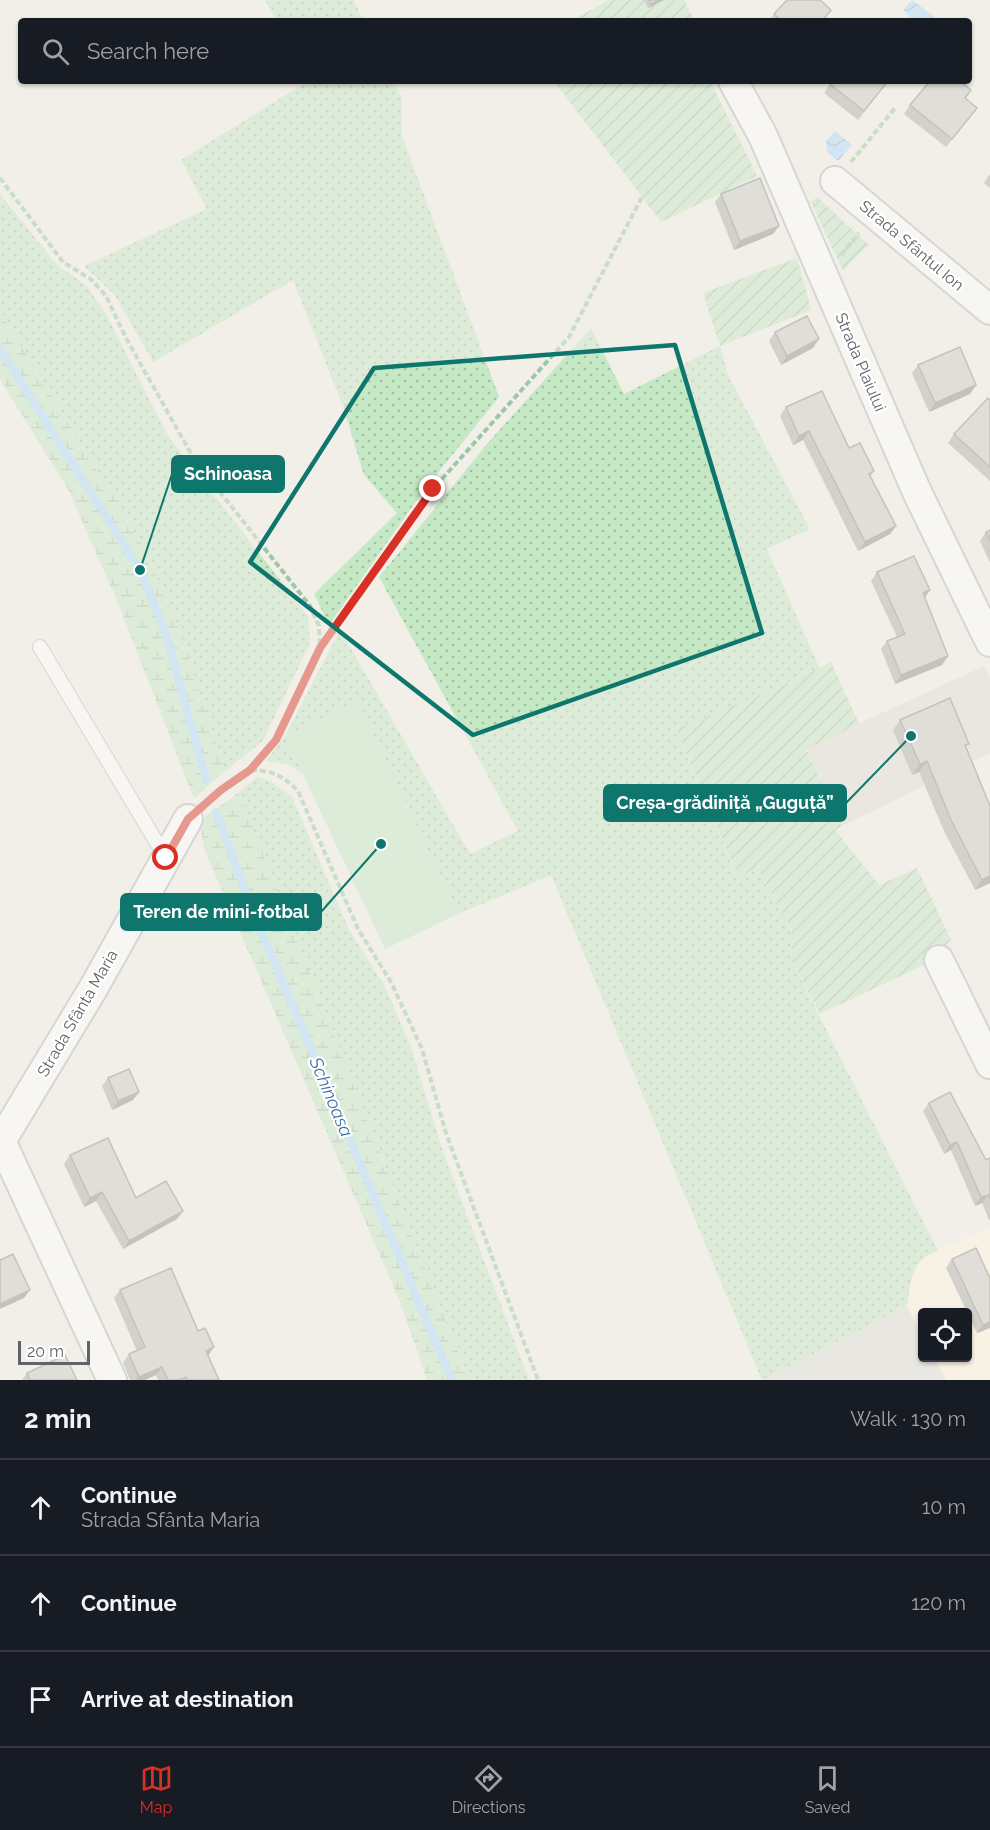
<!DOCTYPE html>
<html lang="en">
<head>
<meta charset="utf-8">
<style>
  body { margin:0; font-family:Raleway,sans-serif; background:#242831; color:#f1f3f6 }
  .controls { position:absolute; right:18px; bottom:18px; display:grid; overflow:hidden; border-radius:6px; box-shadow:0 2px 4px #0004 }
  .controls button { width:54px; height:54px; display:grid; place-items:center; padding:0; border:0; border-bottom:2px solid #363941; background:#171b24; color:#f1f3f6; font:30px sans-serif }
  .scale { position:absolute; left:18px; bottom:15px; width:72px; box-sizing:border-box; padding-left:6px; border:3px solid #5f6368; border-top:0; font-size:16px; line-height:21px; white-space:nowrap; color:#5f6368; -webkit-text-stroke:4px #fff; paint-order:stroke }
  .stop { position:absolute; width:18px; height:18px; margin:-14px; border:4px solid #d93025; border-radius:50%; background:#fff }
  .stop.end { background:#d93025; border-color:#fff; box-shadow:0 2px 6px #0008 }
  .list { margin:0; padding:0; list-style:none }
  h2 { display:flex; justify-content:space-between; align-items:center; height:78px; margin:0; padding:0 24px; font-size:26px }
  h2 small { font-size:20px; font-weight:400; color:#9ea1a6 }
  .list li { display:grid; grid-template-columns:39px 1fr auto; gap:18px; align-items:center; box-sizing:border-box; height:96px; padding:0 24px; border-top:2px solid #363941 }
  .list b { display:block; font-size:22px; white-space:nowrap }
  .list p { margin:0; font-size:20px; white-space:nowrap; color:#9ea1a6 }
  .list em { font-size:20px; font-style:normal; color:#9ea1a6 }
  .icon { flex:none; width:33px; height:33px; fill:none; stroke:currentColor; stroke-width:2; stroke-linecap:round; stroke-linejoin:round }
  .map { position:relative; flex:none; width:990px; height:1380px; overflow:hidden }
  .search { position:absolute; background:#171b24; box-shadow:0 2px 4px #0004; left:18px; right:18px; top:18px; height:66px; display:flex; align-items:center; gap:15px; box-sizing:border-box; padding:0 21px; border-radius:6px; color:#9ea1a6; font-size:22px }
  .sheet { height:366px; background:#171b24 }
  nav { display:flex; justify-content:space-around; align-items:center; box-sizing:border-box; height:84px; border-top:2px solid #363941; background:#171b24; font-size:16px; color:#9ea1a6 }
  nav a { display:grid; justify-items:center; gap:3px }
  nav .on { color:#d93025 }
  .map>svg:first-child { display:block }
  .commercial { fill:#fef7e0 }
  .industrial { fill:#e0deda }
  .education { fill:#e1ded6 }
  .grass { fill:url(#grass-dots) }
  .wetland { fill:url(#wetland-marsh) }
  .park { fill:#c5e8c5 }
  .garden { fill:url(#garden-furrows) }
  .water { fill:url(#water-waves) }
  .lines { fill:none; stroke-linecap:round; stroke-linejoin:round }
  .stream { stroke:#aadaff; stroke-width:8 }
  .lane-casing { stroke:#b5b8bc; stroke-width:16 }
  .street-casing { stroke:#b5b8bc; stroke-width:32 }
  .path { stroke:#9cc7a9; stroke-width:4; stroke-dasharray:6 3; stroke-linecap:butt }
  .lane { stroke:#fff; stroke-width:14 }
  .street { stroke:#fff; stroke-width:28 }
  .wall { fill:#afaea9 }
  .shaded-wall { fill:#8f8d8a }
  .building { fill:#cccac5; stroke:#8f8d8a; stroke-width:1.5 }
  .route { stroke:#d93025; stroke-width:8 }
  .marked { fill:none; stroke:#0f766e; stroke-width:4.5; stroke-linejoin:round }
  .labels { text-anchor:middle; stroke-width:4.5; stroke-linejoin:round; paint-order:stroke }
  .street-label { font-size:16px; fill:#5f6368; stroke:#fff }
  .water-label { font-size:18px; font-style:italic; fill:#4174aa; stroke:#fff }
  .leader { fill:none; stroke:#0f766e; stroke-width:2 }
  .callout-dot { fill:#0f766e; stroke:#fff; stroke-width:2 }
  .callout { fill:#0f766e; stroke:#0f766e; stroke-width:2 }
  .callout-label { font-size:18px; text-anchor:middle; font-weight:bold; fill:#fff }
</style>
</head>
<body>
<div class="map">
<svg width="990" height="1380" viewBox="0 0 990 1380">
  <defs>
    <pattern id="grass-dots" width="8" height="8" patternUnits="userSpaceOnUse" patternTransform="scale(1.5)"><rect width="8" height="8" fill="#c5e8c5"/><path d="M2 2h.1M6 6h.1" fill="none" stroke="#a3c0a4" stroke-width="1.8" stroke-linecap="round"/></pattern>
    <pattern id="wetland-marsh" width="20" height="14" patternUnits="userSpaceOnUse" patternTransform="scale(1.5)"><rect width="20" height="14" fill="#c5e8c5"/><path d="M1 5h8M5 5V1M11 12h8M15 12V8" fill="none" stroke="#a3c0a4"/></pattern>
    <pattern id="garden-furrows" width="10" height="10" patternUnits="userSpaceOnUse" patternTransform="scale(1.5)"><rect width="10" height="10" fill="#c5e8c5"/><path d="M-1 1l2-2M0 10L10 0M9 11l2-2" fill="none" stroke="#a3c0a4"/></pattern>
    <pattern id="water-waves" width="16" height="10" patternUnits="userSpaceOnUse" patternTransform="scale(1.5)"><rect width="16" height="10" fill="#aadaff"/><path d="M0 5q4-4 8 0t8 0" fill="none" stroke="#8eb4d2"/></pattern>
  </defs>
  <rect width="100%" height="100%" fill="#f1efe8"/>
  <polygon class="commercial" points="990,1227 990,1380 946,1380 934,1358 968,1358 968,1312 922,1312 922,1335 907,1306 914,1267 926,1255"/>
  <polygon class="industrial" points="907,1306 922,1335 922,1358 934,1358 946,1380 762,1380"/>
  <polygon class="education" points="984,666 990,679 990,753 842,826 806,748"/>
  <g class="grass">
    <polygon points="265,0 353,0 364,21 277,21"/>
    <polygon points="308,81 393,81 401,96 402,136 499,397 424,490 329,625 314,594 397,513 364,475 343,406 293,280 153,362 115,295 84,266 207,209 181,160"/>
    <polygon points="0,194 57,265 86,285 107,316 168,436 308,616 310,643 263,741 225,771 182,637 148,554 0,311"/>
    <path d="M591 328 624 394 720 346 728 375 810 529 767 549 819 667 769 691 676 730 737 876 758 868 792 932 791 960 938 1251C909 1261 912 1280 907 1306L762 1380 551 875 458 914 358 702 285 736 303 774 287 764 266 761 285 736 340 630 470 854 518 831 379 577 487 444Z"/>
    <polygon points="258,777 273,783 292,797 349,930 385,987 412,1050 441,1146 529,1380 469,1380 239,792"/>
  </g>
  <g class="wetland">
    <polygon points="0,311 148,554 182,637 225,771 194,798 118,603 69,491 0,379"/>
    <polygon points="239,792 469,1380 427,1380 403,1309 205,851 199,822"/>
  </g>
  <polygon class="park" points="358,702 458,914 385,949 285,736"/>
  <g class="garden">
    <polygon points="609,0 684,0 694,21 571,21"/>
    <polygon points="554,81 710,81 757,176 661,222"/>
    <polygon points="817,197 869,245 843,271 811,202"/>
    <polygon points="797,258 811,310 720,346 703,293"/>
    <polygon points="831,662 859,724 806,749 842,826 835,830 879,885 917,868 951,940 928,963 820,1014 791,960 792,931 758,868 738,877 676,729 769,691"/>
  </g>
  <g class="water">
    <polygon points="912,0 935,17 932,21 915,21 903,10"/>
    <polygon points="835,131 852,145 838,161 827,152 826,142"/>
  </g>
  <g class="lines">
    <g class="stream">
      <polyline points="0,349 140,570 166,634 206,780"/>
      <polyline points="216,812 255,917 452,1380"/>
    </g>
    <defs>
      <polyline id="lane" points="40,647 166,858"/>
      <g id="street">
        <polyline points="733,81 763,136 917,492 990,642"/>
        <polyline points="835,181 990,310"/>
        <polyline points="939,960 990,1064"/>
        <polyline points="1,1141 112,1380"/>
        <polyline points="0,1143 94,987 188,819"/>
      </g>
    </defs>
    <use href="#lane" class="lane-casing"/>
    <use href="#street" class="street-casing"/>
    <g class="path">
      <polyline points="851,162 895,108"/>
      <polyline points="0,178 63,262 92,280 106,296 126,338 194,459 310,606 319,626 320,647"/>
      <polyline points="841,255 859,233"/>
      <path d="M251 770C272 770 283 776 298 791L358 929 391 982 422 1049 446 1133 538 1380"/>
      <polyline points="206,803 251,770 276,739 320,648 433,489 569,337 642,197"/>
    </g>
    <use href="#lane" class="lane"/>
    <use href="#street" class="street"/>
  </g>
  <g class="wall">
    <polygon points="644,0 664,0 648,8"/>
    <polygon points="831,10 823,21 770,21 774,14"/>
    <polygon points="832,81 888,81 858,120 824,93"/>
    <polygon points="971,90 966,98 971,116 946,147 904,114 910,105"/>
    <polygon points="990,174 990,188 984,183"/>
    <polygon points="721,194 779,226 773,234 734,250 715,202"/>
    <polygon points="775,332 813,348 781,365 769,341"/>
    <polygon points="918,365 976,385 970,394 929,412 912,373"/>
    <polygon points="990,400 990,481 948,443 954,434"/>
    <polygon points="786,407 849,448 874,471 870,477 896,526 890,534 858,551 803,440 793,445 780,416"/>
    <polygon points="990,530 990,563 980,541 986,532"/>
    <polygon points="877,572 925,597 942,665 895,684 881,649 887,641 897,637 871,581"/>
    <polygon points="900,720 966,748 990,883 975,890 944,831 919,772 912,775 893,730"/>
    <polygon points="108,1078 139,1092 133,1100 112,1110 102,1086"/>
    <polygon points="929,1103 986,1160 990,1158 990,1220 989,1220 982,1203 975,1206 951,1150 944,1154 923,1111"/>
    <polygon points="70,1155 136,1198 183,1211 177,1219 123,1249 96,1201 84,1207 64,1164"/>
    <polygon points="952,1259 990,1328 977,1333 946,1268"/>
    <polygon points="120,1290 208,1356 219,1380 158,1380 156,1375 145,1380 130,1380 123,1363 129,1354 137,1351 114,1298"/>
    <polygon points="27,1373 77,1380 22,1380"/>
  </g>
  <g class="shaded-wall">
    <polygon points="659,0 664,0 648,8 651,4"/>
    <polygon points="779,226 773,234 734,250 740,241"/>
    <polygon points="819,339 813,348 781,365 787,356"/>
    <polygon points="976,385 970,394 929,412 935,403"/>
    <polygon points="809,431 803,440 793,445 799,436"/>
    <polygon points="896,526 890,534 858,551 865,542"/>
    <polygon points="930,590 924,599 923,593"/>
    <polygon points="948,656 942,665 895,684 901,675"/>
    <polygon points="927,761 919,772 912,775 920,764"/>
    <polygon points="990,876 990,883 975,890 982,880"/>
    <polygon points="139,1092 133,1100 112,1110 118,1101"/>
    <polygon points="957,1142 951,1150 944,1154 950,1145"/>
    <polygon points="102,1192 96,1201 84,1207 90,1198"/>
    <polygon points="988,1195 982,1203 975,1206 981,1197"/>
    <polygon points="183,1211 177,1219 123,1249 129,1241"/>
    <polygon points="30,1290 24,1298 0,1309 0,1304"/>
    <polygon points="990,1322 990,1328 977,1333 983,1325"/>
    <polygon points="214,1347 208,1356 206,1351"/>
    <polygon points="162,1367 156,1375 145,1380 136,1380 139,1377"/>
  </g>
  <g class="building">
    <polygon points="649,0 659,0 651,4"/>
    <polygon points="787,0 820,0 831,10 822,21 782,21 774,14"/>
    <polygon points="832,81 888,81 864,111 830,84"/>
    <polygon points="930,81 959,81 971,90 965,98 977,108 952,139 910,105"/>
    <polygon points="760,178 779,226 740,241 721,194"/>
    <polygon points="807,316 819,339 787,356 775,332"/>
    <polygon points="960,347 976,385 935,403 918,365"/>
    <polygon points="822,391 849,448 860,443 874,471 869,474 896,526 865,542 809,431 799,436 786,407"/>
    <polygon points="988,398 990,400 990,467 954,434"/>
    <polygon points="990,530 990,541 986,532"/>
    <polygon points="914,556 930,590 923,593 948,656 901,675 887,641 905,634 877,572"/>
    <polygon points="950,698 969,744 965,745 990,806 990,876 982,880 951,820 927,761 920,764 900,720"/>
    <polygon points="129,1069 139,1092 118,1101 108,1078"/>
    <polygon points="950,1092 986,1160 990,1158 990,1199 988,1195 981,1197 957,1142 950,1145 929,1103"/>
    <polygon points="108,1138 136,1198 166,1181 183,1211 129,1241 102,1192 90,1198 70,1155"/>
    <polygon points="976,1248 990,1278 990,1322 983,1325 952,1259"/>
    <polygon points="13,1254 30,1290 0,1304 0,1260"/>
    <polygon points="171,1268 198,1331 205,1328 214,1347 206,1351 219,1380 187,1380 186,1377 179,1380 168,1380 162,1367 139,1377 129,1354 145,1347 120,1290"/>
    <polygon points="65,1355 77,1380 30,1380 27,1373"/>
  </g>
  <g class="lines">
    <polyline class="route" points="166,858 188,819 221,790 250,770 276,740 320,648 433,489"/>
  </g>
  <path d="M0 0H990V1380H0ZM675 345 762 633 473 735 250 562 374 368Z" fill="#f1efe8" fill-opacity=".55" fill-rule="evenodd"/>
  <path class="marked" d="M675 345 762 633 473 735 250 562 374 368Z"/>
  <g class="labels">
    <g class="street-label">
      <text transform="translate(912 245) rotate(40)" y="6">Strada Sfântul Ion</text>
      <text transform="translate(861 362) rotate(67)" y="6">Strada Plaiului</text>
      <text transform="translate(77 1013) rotate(-60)" y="6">Strada Sfânta Maria</text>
    </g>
    <g class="water-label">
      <text transform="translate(331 1097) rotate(67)" y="6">Schinoasa</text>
    </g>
  </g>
  <path class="leader" d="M140 570L172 474M911 736L846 803M381 844L321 912"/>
  <g class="callout-dot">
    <circle cx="140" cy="570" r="6"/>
    <circle cx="911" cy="736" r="6"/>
    <circle cx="381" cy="844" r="6"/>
  </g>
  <g class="callout">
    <rect x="172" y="456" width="112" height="36" rx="6"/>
    <rect x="604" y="785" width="242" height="36" rx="6"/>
    <rect x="121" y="894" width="200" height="36" rx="6"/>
  </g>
  <g class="callout-label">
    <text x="228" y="480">Schinoasa</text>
    <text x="725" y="809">Creșa-grădiniță „Guguță”</text>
    <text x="221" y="918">Teren de mini-fotbal</text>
  </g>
</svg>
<div class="controls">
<button><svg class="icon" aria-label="locate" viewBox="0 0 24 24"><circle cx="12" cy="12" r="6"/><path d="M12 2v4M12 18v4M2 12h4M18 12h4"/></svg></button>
</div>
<div class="scale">20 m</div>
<div class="stop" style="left:166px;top:858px"></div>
<div class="stop end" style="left:433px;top:489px"></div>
<div class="search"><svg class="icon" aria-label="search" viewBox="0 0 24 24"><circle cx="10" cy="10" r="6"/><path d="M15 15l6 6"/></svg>Search here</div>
</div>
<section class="sheet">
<h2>2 min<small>Walk · 130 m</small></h2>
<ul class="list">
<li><svg class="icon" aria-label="ahead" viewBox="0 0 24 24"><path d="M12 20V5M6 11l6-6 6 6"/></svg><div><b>Continue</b><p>Strada Sfânta Maria</p></div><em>10 m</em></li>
<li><svg class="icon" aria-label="ahead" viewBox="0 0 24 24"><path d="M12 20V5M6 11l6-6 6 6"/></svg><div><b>Continue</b></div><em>120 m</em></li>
<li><svg class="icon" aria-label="arrive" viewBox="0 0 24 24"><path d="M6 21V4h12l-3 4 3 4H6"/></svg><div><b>Arrive at destination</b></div></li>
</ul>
</section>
<nav>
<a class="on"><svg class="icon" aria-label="map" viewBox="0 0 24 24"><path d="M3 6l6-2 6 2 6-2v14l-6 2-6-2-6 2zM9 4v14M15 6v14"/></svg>Map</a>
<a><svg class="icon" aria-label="directions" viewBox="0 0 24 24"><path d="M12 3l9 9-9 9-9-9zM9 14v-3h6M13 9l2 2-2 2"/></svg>Directions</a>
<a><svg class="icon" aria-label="saved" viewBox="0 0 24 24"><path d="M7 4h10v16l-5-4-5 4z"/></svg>Saved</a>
</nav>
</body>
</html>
